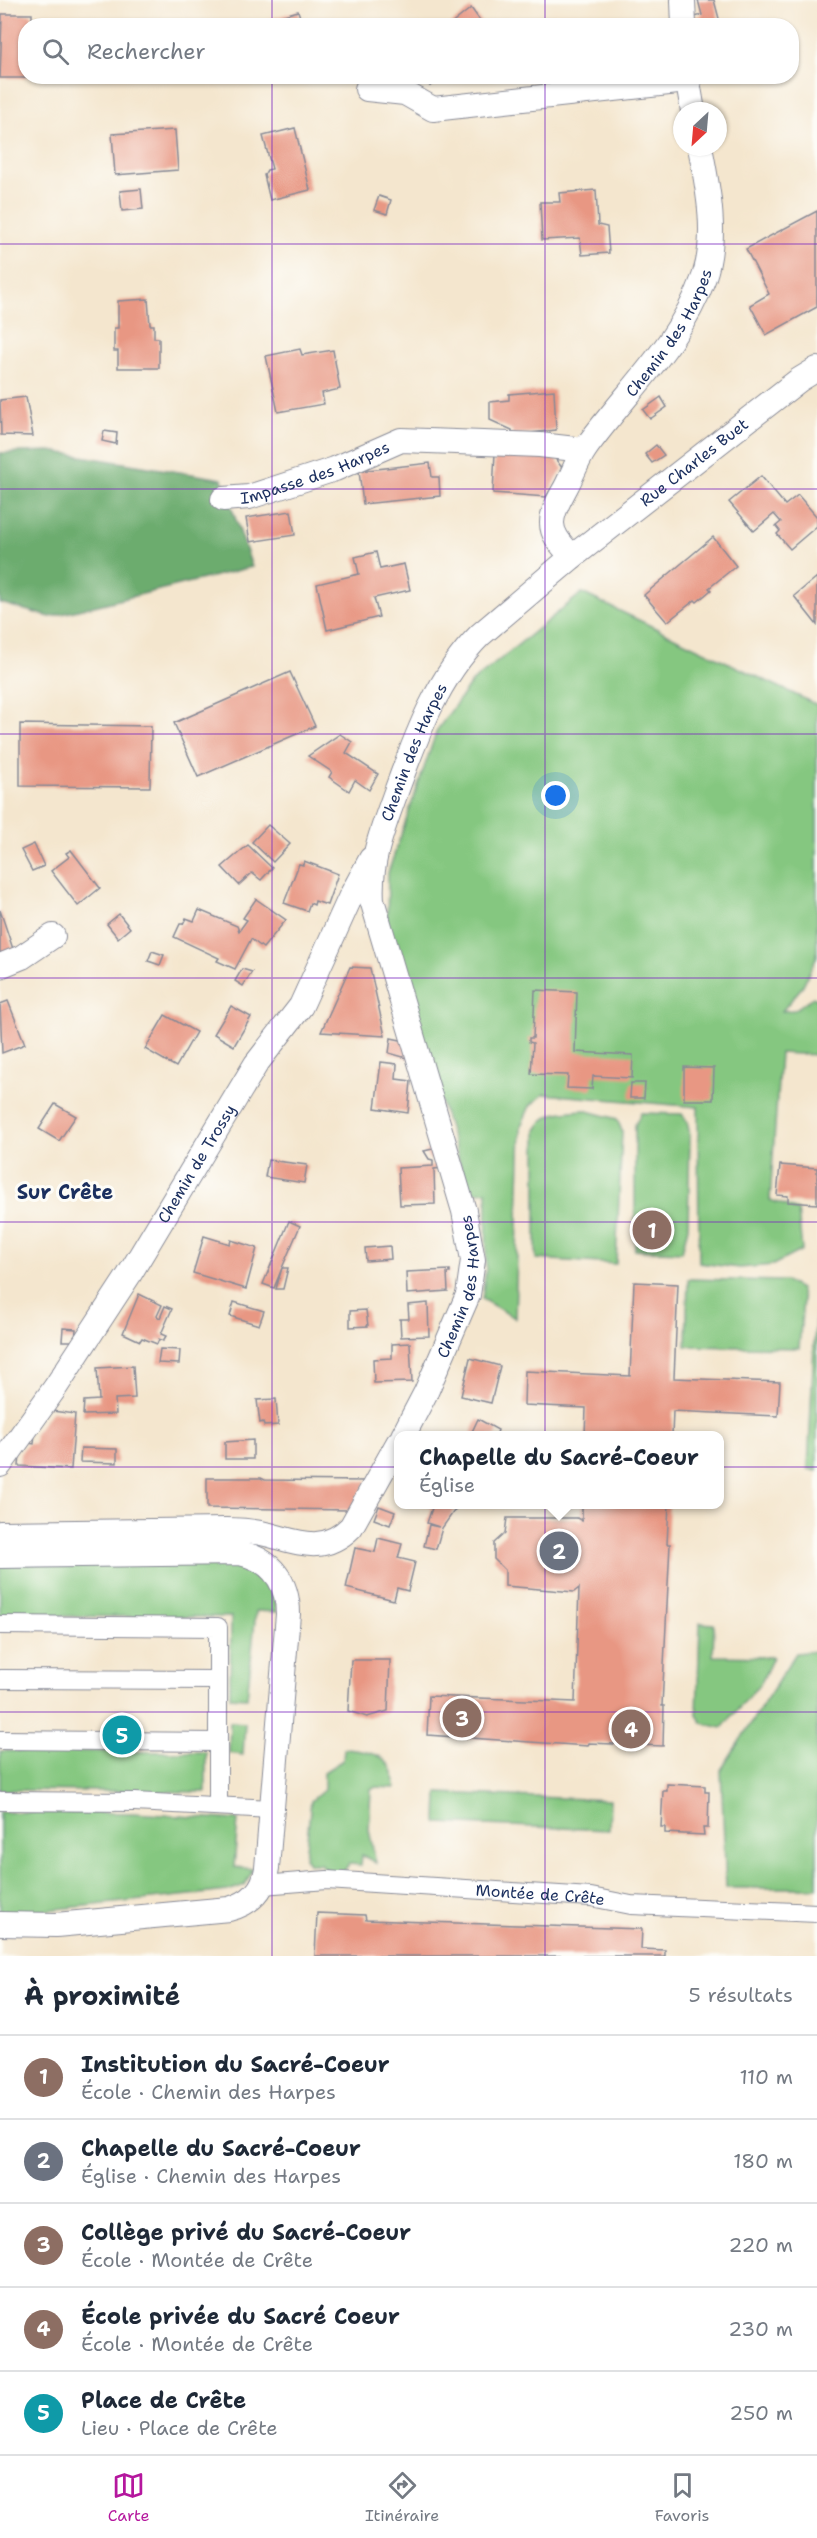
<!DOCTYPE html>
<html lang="fr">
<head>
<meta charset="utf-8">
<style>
  body { margin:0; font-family:"Shantell Sans",sans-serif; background:#f2f2f3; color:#1f2937 }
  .compass { position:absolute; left:673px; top:102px; width:54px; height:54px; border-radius:50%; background:#fff; box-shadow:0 2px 4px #0004; rotate:206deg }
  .you { position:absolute; left:556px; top:796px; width:21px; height:21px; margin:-15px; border:4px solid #fff; border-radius:50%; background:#1a73e8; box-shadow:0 0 0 9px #1a73e833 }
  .badge { display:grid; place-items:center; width:39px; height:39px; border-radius:50%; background:#b5179e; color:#fff; font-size:20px; font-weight:700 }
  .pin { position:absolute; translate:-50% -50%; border:3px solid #fff; box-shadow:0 2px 6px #0006 }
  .popup { position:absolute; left:394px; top:1431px; width:330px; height:78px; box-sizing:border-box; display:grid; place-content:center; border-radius:12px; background:#fff; filter:drop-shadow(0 2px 4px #0005); font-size:20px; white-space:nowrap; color:#747a83 }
  .popup b { font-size:22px; color:#1f2937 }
  .popup::after { content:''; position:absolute; left:50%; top:100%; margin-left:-12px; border:12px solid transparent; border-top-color:#fff }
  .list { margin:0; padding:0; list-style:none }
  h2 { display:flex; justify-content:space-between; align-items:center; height:78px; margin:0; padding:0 24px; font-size:26px }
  h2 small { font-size:20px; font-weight:400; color:#747a83 }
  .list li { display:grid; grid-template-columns:39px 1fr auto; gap:18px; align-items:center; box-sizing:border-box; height:84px; padding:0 24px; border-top:2px solid #e0e1e3 }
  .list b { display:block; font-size:22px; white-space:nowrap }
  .list p { margin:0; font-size:20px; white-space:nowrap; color:#747a83 }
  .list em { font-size:20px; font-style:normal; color:#747a83 }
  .icon { flex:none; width:33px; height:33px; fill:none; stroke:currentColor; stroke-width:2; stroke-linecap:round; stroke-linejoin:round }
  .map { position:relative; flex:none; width:817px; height:1956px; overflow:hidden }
  .search { position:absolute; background:#fff; box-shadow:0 2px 4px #0004; left:18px; right:18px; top:18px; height:66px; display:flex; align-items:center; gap:15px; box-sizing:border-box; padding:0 21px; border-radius:24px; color:#747a83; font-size:22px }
  .sheet { height:498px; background:#fff }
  nav { display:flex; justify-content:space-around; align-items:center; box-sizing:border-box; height:84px; border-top:2px solid #e0e1e3; background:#fff; font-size:16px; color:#747a83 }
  nav a { display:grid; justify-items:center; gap:3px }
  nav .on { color:#b5179e }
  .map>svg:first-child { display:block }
  .green { fill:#85c780; stroke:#507b6f; stroke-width:1.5 }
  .forest { fill:#6cac6e; stroke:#446e66; stroke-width:1.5 }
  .building { fill:#e89783 }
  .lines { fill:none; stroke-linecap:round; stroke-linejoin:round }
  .pedestrian-casing { stroke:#888a96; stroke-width:20 }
  .minor-casing { stroke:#888a96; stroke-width:26 }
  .pedestrian { stroke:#fff; stroke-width:18 }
  .minor { stroke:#fff; stroke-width:24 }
  .grid { fill:none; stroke:#7b2cbf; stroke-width:1.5; stroke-opacity:0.55 }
  .labels { text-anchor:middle; stroke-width:6; stroke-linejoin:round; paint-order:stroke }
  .street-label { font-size:16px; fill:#1b2f5e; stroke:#fdfcf7 }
  .quarter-label { font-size:20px; font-weight:bold; fill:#1b2f5e; stroke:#fdfcf7 }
</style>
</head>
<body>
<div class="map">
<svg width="817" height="1956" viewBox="0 0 817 1956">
  <rect width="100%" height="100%" fill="#fdfcf7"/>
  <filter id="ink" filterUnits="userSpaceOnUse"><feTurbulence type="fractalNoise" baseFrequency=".0167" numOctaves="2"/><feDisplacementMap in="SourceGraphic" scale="12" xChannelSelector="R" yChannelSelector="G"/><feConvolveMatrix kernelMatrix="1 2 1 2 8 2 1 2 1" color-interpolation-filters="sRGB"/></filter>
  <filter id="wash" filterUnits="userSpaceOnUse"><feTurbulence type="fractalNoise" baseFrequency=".008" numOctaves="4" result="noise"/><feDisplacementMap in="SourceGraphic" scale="24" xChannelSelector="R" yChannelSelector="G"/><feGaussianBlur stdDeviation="1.35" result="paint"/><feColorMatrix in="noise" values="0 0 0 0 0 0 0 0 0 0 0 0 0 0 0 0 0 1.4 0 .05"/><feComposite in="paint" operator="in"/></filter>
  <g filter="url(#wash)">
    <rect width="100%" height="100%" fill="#f4e6ce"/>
    <g class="green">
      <polygon points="582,593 817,705 817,956 802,987 782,1011 794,1010 813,997 817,999 817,1055 780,1053 770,1200 798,1210 802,1250 773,1265 740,1268 699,1263 698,1107 544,1094 530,1106 521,1126 515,1318 482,1299 486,1267 487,1191 469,1193 387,926 388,873 437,730 471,683"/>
      <path d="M584 1110 617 1119 622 1131 616 1264 536 1259V1130C548 1110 562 1112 584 1110Z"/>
      <polygon points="641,1113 682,1114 687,1121 690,1136 688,1227 682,1252 635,1250 635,1125"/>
      <polygon points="688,1279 786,1281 800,1289 803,1299 799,1348 686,1346"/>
      <polygon points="816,1303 817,1303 817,1471 808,1469"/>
      <path d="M241 1562C265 1576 275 1583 277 1612L256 1611 247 1698 230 1697 231 1617 0 1616V1563Z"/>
      <polygon points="700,1623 714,1624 713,1656 773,1657 762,1681 722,1728 702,1723 697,1715"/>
      <polygon points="817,1651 817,1888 726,1888 721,1770 796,1653"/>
      <polygon points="230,1722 245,1723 243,1755 229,1753"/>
      <path d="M344 1749C372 1751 396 1755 395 1788L374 1787 371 1789 369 1830 376 1863 362 1855 361 1865 349 1864 343 1872 326 1871 320 1864H310L305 1858 311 1801 324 1790V1772L343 1760Z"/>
      <polygon points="0,1751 206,1752 206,1792 0,1790"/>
      <polygon points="438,1793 610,1800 609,1830 437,1823"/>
      <polygon points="0,1812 133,1813 238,1820 234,1867 253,1869 245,1885 228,1891 0,1915"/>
    </g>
    <polygon class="forest" points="50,451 222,479 252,567 50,617 0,603 0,453"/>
    <g id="blocks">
      <g class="building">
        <polygon points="698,0 714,0 721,26 693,26 691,18 702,15"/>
        <polygon points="471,8 484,26 449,26"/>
        <polygon points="298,11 303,26 258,26 257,23"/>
        <polygon points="2,14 32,14 32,26 26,26 26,78 0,78"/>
        <polygon points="423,76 441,76 430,86"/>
        <polygon points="295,128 310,190 270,200 264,175 267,170 272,169 263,136"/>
        <polygon points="175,130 178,170 115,175 112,134"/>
        <polygon points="141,189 143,209 122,211 120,191"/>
        <polygon points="596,190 598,225 607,227 609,253 582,255 580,238 542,240 540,202 560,202 559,193"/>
        <polygon points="379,196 391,200 387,214 374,210"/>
        <polygon points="817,211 817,307 766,335 750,305 769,294 746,249"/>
        <polygon points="148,299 150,325 154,325 154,338 159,338 159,368 118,368 118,351 114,351 114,328 118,328 118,301"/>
        <polygon points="300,349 302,355 333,350 340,389 322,393 324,404 278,412 266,356"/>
        <polygon points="554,390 556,430 512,435 512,430 490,420 490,402 509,400 509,394"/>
        <polygon points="26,397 33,436 1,435 0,400"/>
        <polygon points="661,397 667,407 650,419 643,410"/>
        <polygon points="104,431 117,433 116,444 102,441"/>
        <polygon points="656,445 664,455 652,463 645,454"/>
        <polygon points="495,452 554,457 563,469 546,497 493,493"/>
        <polygon points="430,463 432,477 439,477 440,496 363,504 359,471"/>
        <polygon points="761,476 785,505 798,495 817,517 817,526 790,549 777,534 780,531 776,526 781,522 774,514 754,531 729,502"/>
        <polygon points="291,511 295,535 250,542 246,518"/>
        <polygon points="713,537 736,566 709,588 711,590 697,602 695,600 667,622 644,595"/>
        <polygon points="376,552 380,569 404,564 410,590 374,598 379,617 327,630 317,584 359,574 355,557"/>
        <polygon points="817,577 817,625 794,596"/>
        <polygon points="290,672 315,726 198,777 174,723"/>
        <polygon points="20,724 151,726 150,787 20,786"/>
        <polygon points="340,734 352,742 346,753 378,774 369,790 355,780 349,791 329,777 332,772 308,756"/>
        <polygon points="268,825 290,844 273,862 252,842"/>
        <polygon points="34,844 44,866 32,871 21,850"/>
        <polygon points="248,845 272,868 261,880 252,873 239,885 222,867"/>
        <polygon points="71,850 100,888 78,906 51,871 69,857 66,853"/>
        <polygon points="304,861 338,874 327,905 315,901 314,905 310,903 307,911 284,903 299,864 303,865"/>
        <polygon points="256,899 286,920 263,948 251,939 235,969 217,961 219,958 174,937 180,924 183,924 186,918 194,921 199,910 237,926 239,931 247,920 243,918"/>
        <polygon points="0,910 13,949 0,953"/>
        <polygon points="119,914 130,928 118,938 107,924"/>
        <polygon points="152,951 164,955 160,965 148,961"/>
        <polygon points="350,967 370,968 385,1036 321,1032"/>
        <polygon points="242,969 252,972 243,986 235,981"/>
        <polygon points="535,990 577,992 575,1052 633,1055 632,1078 593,1076 592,1089 567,1088 568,1075 531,1074 533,1043 529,1042 529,1038 533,1038"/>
        <polygon points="8,1001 25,1044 2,1053 0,1004"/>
        <polygon points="231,1006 251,1017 234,1046 214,1034"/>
        <polygon points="165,1015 196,1032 176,1067 145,1049"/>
        <polygon points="391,1038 405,1041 410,1059 389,1053"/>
        <polygon points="381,1062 397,1064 396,1079 411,1081 408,1113 375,1108"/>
        <polygon points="684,1067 714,1068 713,1100 684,1100"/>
        <polygon points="631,1083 645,1083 644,1098 630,1098"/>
        <polygon points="55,1104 76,1116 59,1141 39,1129"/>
        <polygon points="437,1148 443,1168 434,1169 435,1204 400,1205 398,1168 433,1166 433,1160 429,1159 424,1151"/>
        <polygon points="268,1160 307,1165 304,1183 265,1177"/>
        <polygon points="780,1165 817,1168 817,1204 788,1202 788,1196 777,1195"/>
        <polygon points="289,1221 300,1226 282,1268 288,1268 283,1289 276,1289 282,1268 274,1288 263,1284"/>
        <polygon points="204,1236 230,1244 231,1240 257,1248 246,1289 193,1273"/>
        <polygon points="390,1246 391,1259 366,1261 365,1248"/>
        <polygon points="450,1270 450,1273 447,1273 448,1291 407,1294 406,1272"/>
        <polygon points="634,1282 678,1284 674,1378 780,1382 778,1416 673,1411 672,1436 585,1436 586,1408 524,1405 525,1371 630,1376"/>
        <polygon points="139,1294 162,1305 157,1316 160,1318 165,1306 172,1309 161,1334 166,1336 163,1341 159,1339 157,1344 142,1338 140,1341 123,1333"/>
        <polygon points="234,1302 264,1311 259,1325 230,1316"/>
        <polygon points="428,1303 429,1336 401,1337 400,1319 409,1319 408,1305"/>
        <polygon points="366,1310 368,1326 350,1327 350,1311"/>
        <polygon points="63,1328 76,1329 75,1341 62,1341"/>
        <polygon points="410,1343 412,1382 374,1383 373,1359 392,1358 392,1344"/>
        <polygon points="160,1349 180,1350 179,1364 158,1363"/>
        <polygon points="470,1358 500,1366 491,1403 461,1396"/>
        <polygon points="133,1366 135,1398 115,1399 116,1414 83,1415 84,1401 99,1400 97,1368"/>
        <polygon points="276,1399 278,1425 264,1426 263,1422 260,1423 257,1400"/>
        <polygon points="52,1411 75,1414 71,1469 19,1466 20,1454 28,1443 34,1444 35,1433"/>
        <polygon points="478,1419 498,1430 496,1436 470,1436"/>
        <polygon points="253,1440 253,1459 225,1459 225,1442"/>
        <polygon points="81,1448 117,1449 117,1463 80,1462"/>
        <polygon points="207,1478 261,1478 265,1480 367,1481 351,1510 207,1508"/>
        <polygon points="425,1504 459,1504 442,1528 436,1549 424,1546 429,1525 439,1527 427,1523 432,1508"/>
        <polygon points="582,1504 669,1504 667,1544 670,1544 662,1706 664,1706 663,1746 589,1743 588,1746 427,1735 429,1696 575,1702 579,1588 574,1592 505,1586 505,1570 494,1559 494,1543 505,1533 507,1518 577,1518 582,1521"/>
        <polygon points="379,1506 395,1512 390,1525 374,1519"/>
        <polygon points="378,1538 402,1544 398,1558 415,1562 408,1591 397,1588 394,1600 346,1588 355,1548 375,1552"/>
        <polygon points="351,1660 390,1660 388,1711 367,1717 348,1711"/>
        <polygon points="667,1784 705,1786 705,1792 709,1792 708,1828 703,1828 704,1835 665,1833 665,1827 661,1827 663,1791 667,1791"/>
        <polygon points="317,1913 365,1915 366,1920 642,1929 641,1949 665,1950 665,1956 315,1956"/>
      </g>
    </g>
  </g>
  <g filter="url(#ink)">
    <use href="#blocks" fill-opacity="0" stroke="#888a96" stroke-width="1.5"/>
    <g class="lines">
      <defs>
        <g id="pedestrian">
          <polyline points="0,1625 218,1627 218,1805"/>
          <polyline points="0,1679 218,1680"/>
          <polyline points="0,1740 218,1742"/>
          <polyline points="0,1801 134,1802 272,1809"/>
          <path id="s1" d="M262 1885 327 1880 591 1897 631 1905 817 1913"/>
        </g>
        <g id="minor">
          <polyline points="683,0 684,26"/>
          <polyline points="687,76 693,111"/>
          <polyline points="367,89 405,93 433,109 687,81"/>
          <path id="s2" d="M223 499 249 497 335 469 401 440 540 445 584 450"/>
          <path id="s3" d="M572 557C564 547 552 537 552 523 552 510 561 497 567 485 573 473 578 459 585 449 625 393 681 343 704 277 718 236 708 188 700 147"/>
          <polyline points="0,966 22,957 53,936"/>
          <path id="s4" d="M403 1436 426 1392 468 1295 473 1260 464 1211 372 900C369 860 384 826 397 789 417 734 438 677 480 635L572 557 799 380 817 369"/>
          <path id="s5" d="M0 1465 55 1388 129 1275 256 1064 301 1006 350 898 371 859"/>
          <path d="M0 1533 227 1530C239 1530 250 1531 261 1533 295 1540 321 1557 351 1527L398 1443"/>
          <path d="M0 1556 240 1553C272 1560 288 1582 288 1614L267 1868C264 1890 251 1903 229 1909L56 1925 0 1924"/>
        </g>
      </defs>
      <use href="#pedestrian" class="pedestrian-casing"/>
      <use href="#minor" class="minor-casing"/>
      <use href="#pedestrian" class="pedestrian"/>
      <use href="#minor" class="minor"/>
    </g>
  </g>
  <path class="grid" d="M272 0V26M545 0V26M272 76V1956M545 76V1956M0 244H817M0 489H817M0 734H817M0 978H817M0 1222H817M0 1467H817M0 1712H817"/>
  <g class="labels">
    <g class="street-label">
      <text dy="6" stroke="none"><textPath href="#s3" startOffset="266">Chemin des Harpes</textPath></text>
      <text dy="6" stroke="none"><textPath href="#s4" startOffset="1131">Rue Charles Buet</textPath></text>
      <text dy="6" stroke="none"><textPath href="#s2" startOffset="96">Impasse des Harpes</textPath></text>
      <text dy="6" stroke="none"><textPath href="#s4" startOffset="720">Chemin des Harpes</textPath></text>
      <text dy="6" stroke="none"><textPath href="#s5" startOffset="360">Chemin de Trossy</textPath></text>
      <text dy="6" stroke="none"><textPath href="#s4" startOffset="162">Chemin des Harpes</textPath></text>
      <text dy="6" stroke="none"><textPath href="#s1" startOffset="279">Montée de Crête</textPath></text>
    </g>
    <g class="quarter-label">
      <text x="65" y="1199">Sur Crête</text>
    </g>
  </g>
</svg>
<svg class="compass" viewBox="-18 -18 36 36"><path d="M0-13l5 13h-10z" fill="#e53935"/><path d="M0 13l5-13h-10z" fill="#747a83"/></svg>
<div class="you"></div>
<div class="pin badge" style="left:652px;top:1230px;background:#8d6e63">1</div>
<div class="pin badge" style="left:559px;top:1551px;background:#6b7280">2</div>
<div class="popup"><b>Chapelle du Sacré-Coeur</b>Église</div>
<div class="pin badge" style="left:462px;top:1718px;background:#8d6e63">3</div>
<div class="pin badge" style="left:631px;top:1729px;background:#8d6e63">4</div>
<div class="pin badge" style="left:122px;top:1735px;background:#0f9aa8">5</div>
<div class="search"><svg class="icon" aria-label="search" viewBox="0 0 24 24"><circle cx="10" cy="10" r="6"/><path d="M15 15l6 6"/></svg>Rechercher</div>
</div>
<section class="sheet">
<h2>À proximité<small>5 résultats</small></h2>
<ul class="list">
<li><span class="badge" style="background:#8d6e63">1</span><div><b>Institution du Sacré-Coeur</b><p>École · Chemin des Harpes</p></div><em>110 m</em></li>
<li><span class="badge" style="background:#6b7280">2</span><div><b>Chapelle du Sacré-Coeur</b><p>Église · Chemin des Harpes</p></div><em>180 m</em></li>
<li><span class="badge" style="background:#8d6e63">3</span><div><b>Collège privé du Sacré-Coeur</b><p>École · Montée de Crête</p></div><em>220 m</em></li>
<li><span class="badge" style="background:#8d6e63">4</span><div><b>École privée du Sacré Coeur</b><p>École · Montée de Crête</p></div><em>230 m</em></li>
<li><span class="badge" style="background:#0f9aa8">5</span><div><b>Place de Crête</b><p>Lieu · Place de Crête</p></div><em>250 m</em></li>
</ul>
</section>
<nav>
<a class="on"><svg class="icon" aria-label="map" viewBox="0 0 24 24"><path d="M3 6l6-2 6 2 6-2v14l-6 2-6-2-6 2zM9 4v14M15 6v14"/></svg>Carte</a>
<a><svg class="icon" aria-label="directions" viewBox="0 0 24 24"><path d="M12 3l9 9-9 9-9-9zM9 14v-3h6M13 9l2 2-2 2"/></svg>Itinéraire</a>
<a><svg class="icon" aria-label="saved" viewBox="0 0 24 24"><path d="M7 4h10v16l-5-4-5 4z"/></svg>Favoris</a>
</nav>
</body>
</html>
